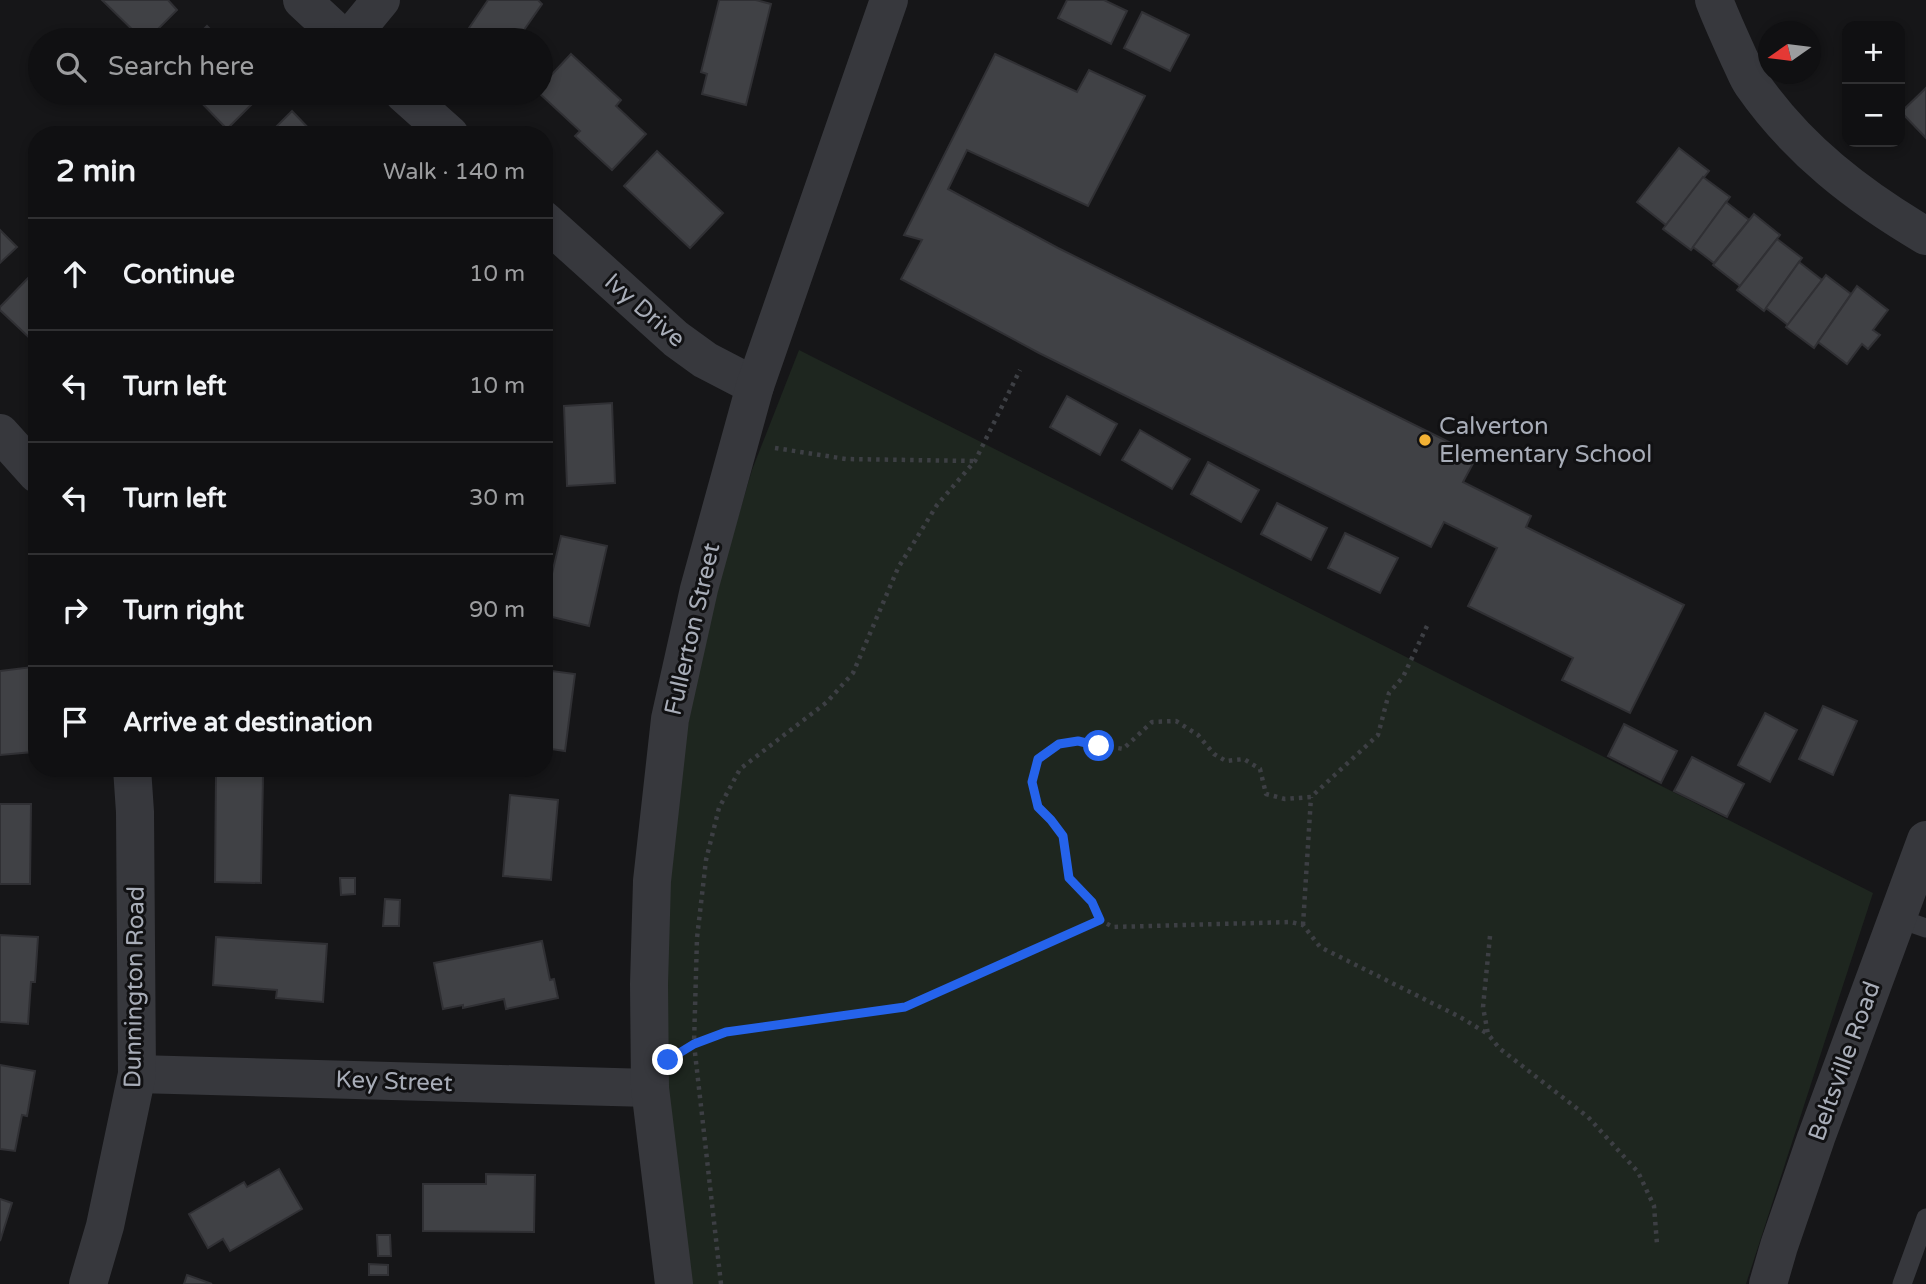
<!DOCTYPE html>
<html lang="en">
<head>
<meta charset="utf-8">
<style>
  body { margin:0; font-family:"Varela Round",sans-serif; background:#1e1e20; color:#f1f3f6 }
  .controls { position:absolute; right:21px; top:21px; display:grid; overflow:hidden; border-radius:14px; box-shadow:0 4px 10px #0003 }
  .controls button { width:63px; height:63px; display:grid; place-items:center; padding:0; border:0; border-bottom:2px solid #303032; background:#101012; color:#f1f3f6; font:35px sans-serif }
  .compass { position:absolute; left:1758px; top:21px; width:63px; height:63px; border-radius:50%; background:#101012; box-shadow:0 4px 10px #0003; rotate:256deg }
  .stop { position:absolute; width:21px; height:21px; margin:-16px; border:5px solid #2563eb; border-radius:50%; background:#fff }
  .stop.end { background:#2563eb; border-color:#fff; box-shadow:0 2px 7px #0008 }
  .list { margin:0; padding:0; list-style:none }
  h2 { display:flex; justify-content:space-between; align-items:center; height:91px; margin:0; padding:0 28px; font-size:30px }
  h2 small { font-size:23px; font-weight:400; color:#9c9d9f }
  .list li { display:grid; grid-template-columns:46px 1fr auto; gap:21px; align-items:center; box-sizing:border-box; height:112px; padding:0 28px; border-top:2px solid #303032 }
  .list b { display:block; font-size:26px; white-space:nowrap }
  .list em { font-size:23px; font-style:normal; color:#9c9d9f }
  .icon { flex:none; width:38px; height:38px; fill:none; stroke:currentColor; stroke-width:2; stroke-linecap:round; stroke-linejoin:round }
  .map { position:relative; flex:none; width:1926px; height:1284px; overflow:hidden }
  .search { position:absolute; background:#101012; box-shadow:0 4px 10px #0003; left:28px; top:28px; width:525px; height:77px; display:flex; align-items:center; gap:18px; box-sizing:border-box; padding:0 24px; border-radius:38px; color:#9c9d9f; font-size:26px }
  .panel { position:absolute; background:#101012; box-shadow:0 4px 10px #0003; left:28px; top:126px; width:525px; height:651px; border-radius:28px }
  .map>svg:first-child { display:block }
  .green { fill:#1e261f }
  .building { fill:#404145; stroke:#303034; stroke-width:2 }
  .lines { fill:none; stroke-linecap:round; stroke-linejoin:round }
  .path { stroke:#3d3f44; stroke-width:4.5; stroke-dasharray:3.5 5; stroke-linecap:butt }
  .service { stroke:#37383d; stroke-width:19 }
  .minor { stroke:#37383d; stroke-width:38 }
  .route { stroke:#2563eb; stroke-width:9 }
  .poi-dot { fill:#f2b134; stroke:#111113; stroke-width:2.5 }
  .labels { text-anchor:middle; stroke-width:6; stroke-linejoin:round; paint-order:stroke }
  .street-label { font-size:24px; fill:#a8adb8; stroke:#111113 }
  .poi-label { font-size:24px; fill:#a8adb8; stroke:#111113; text-anchor:start }
</style>
</head>
<body>
<div class="map">
<svg width="1926" height="1284" viewBox="0 0 1926 1284">
  <rect width="100%" height="100%" fill="#161618"/>
  <polygon class="green" points="799,350 1873,893 1746,1284 690,1284 667,1091 662,1011 672,818 704,632 752,470"/>
  <g class="building">
    <polygon points="102,0 168,0 177,10 147,40 143,40"/>
    <polygon points="488,0 538,0 542,4 517,40 480,40 467,31"/>
    <polygon points="719,0 756,0 771,4 746,105 702,94 707,74 701,72"/>
    <polygon points="1067,0 1104,0 1127,11 1111,44 1058,18"/>
    <polygon points="1142,12 1189,35 1170,71 1124,48"/>
    <polygon points="207,26 221,40 193,40"/>
    <polygon points="571,54 621,100 616,106 646,134 612,170 575,136 580,131 539,93 541,86"/>
    <polygon points="995,54 1077,92 1089,70 1145,96 1088,206 967,150 948,189 1058,248 1477,456 1463,482 1531,516 1526,527 1684,605 1630,713 1562,680 1573,658 1468,606 1497,548 1444,522 1431,547 1039,353 901,279 922,240 904,235"/>
    <polygon points="1926,88 1926,138 1901,112"/>
    <polygon points="192,93 263,93 227,129"/>
    <polygon points="292,111 315,135 268,135"/>
    <polygon points="1679,148 1709,171 1666,225 1637,202"/>
    <polygon points="657,151 723,213 690,248 624,186"/>
    <polygon points="1703,177 1730,197 1691,250 1663,229"/>
    <polygon points="1726,202 1749,220 1714,263 1693,247"/>
    <polygon points="1754,214 1780,235 1740,286 1713,265"/>
    <polygon points="0,230 17,247 0,263"/>
    <polygon points="1777,239 1802,258 1764,311 1737,290"/>
    <polygon points="1799,262 1822,280 1788,325 1766,308"/>
    <polygon points="33,273 37,277 37,345 0,310 0,307"/>
    <polygon points="1826,275 1851,294 1814,348 1786,327"/>
    <polygon points="1857,286 1888,310 1873,330 1880,335 1868,349 1862,344 1847,364 1818,342"/>
    <polygon points="1067,396 1117,424 1100,455 1050,427"/>
    <polygon points="612,403 615,483 567,486 564,406"/>
    <polygon points="1140,430 1190,459 1172,489 1122,460"/>
    <polygon points="1208,462 1259,490 1241,522 1191,494"/>
    <polygon points="1277,503 1327,528 1311,560 1261,534"/>
    <polygon points="1345,533 1398,558 1380,593 1328,568"/>
    <polygon points="561,536 607,546 589,626 544,615 544,607"/>
    <polygon points="32,667 36,710 29,711 33,752 0,755 0,671"/>
    <polygon points="544,670 575,674 565,751 544,748"/>
    <polygon points="1823,706 1857,721 1833,775 1799,759"/>
    <polygon points="1765,713 1797,730 1770,782 1738,765"/>
    <polygon points="1624,724 1677,751 1661,783 1608,756"/>
    <polygon points="1692,757 1744,784 1727,817 1674,791"/>
    <polygon points="216,775 263,776 261,883 215,882"/>
    <polygon points="510,795 558,800 551,880 503,876"/>
    <polygon points="0,804 31,804 30,884 0,884"/>
    <polygon points="340,878 355,878 355,894 341,895"/>
    <polygon points="385,899 400,900 399,926 383,926"/>
    <polygon points="0,935 38,937 35,982 31,982 28,1024 0,1022"/>
    <polygon points="216,937 327,944 323,1002 276,998 277,990 213,985"/>
    <polygon points="542,941 550,980 554,979 558,998 506,1009 504,999 463,1008 463,1005 443,1009 434,963"/>
    <polygon points="0,1065 35,1071 27,1116 22,1115 15,1151 0,1149"/>
    <polygon points="279,1169 302,1209 230,1251 223,1239 208,1248 189,1214 244,1182 247,1187"/>
    <polygon points="486,1174 535,1175 534,1232 423,1231 423,1184 486,1184"/>
    <polygon points="0,1199 12,1203 0,1241"/>
    <polygon points="377,1235 390,1235 391,1256 378,1256"/>
    <polygon points="369,1264 388,1265 388,1275 369,1275"/>
    <polygon points="187,1275 212,1284 184,1284"/>
  </g>
  <g class="lines">
    <g class="path">
      <polyline points="775,448 846,459 975,461"/>
      <polyline points="1427,626 1403,677 1389,693 1378,735 1311,797 1285,799 1266,794 1260,769 1244,759 1226,761 1214,754 1198,735 1176,721 1152,722 1123,749 1078,741 1059,744 1038,759 1032,782 1038,807 1051,820 1063,836 1069,878 1092,902 1100,920 1113,927 1291,922 1303,925 1320,947 1460,1017 1488,1034"/>
      <polyline points="1303,925 1311,797"/>
      <polyline points="1490,936 1483,1007 1488,1034 1499,1048 1588,1117 1638,1172 1654,1206 1657,1244"/>
      <polyline points="693,1045 726,1032 905,1007 1100,920"/>
      <polyline points="721,1284 694,1044 697,938 706,860 719,808 740,769 827,702 853,673 898,568 937,505 975,461 1020,370"/>
    </g>
    <g class="service">
      <polyline points="1897,918 1926,928"/>
      <polyline points="1902,1284 1926,1218"/>
    </g>
    <g class="minor">
      <polyline points="302,0 345,40"/>
      <path d="M1714 0C1722 21 1731 40 1740 60 1744 68 1747 77 1752 84 1798 150 1858 196 1926 236"/>
      <polyline points="348,40 381,0"/>
      <polyline points="403,93 450,135"/>
      <polyline points="544,220 676,339 705,360 755,386"/>
      <polyline points="0,433 37,474"/>
      <polyline points="137,1074 650,1088"/>
      <polyline points="88,1284 105,1226 137,1074 135,812 132,768"/>
      <polyline points="674,1284 650,1088 649,984 652,881 670,719 699,589 755,386 889,0"/>
      <polyline points="1768,1284 1779,1246 1816,1138 1926,840"/>
    </g>
  </g>
  <g class="lines">
    <polyline class="route" points="668,1060 694,1044 726,1032 905,1007 1100,920 1092,902 1069,878 1063,836 1051,820 1038,807 1032,782 1038,759 1059,744 1078,741 1099,746"/>
  </g>
  <circle class="poi-dot" cx="1425" cy="440" r="7"/>
  <g class="labels">
    <g class="street-label">
      <text transform="translate(645 310) rotate(41)" y="8">Ivy Drive</text>
      <text transform="translate(692 629) rotate(-77)" y="8">Fullerton Street</text>
      <text transform="translate(134 987) rotate(-89)" y="8">Dunnington Road</text>
      <text transform="translate(1844 1061) rotate(-70)" y="8">Beltsville Road</text>
      <text transform="translate(394 1081) rotate(2)" y="8">Key Street</text>
    </g>
    <g class="poi-label">
      <text x="1439" y="434">Calverton<tspan x="1439" dy="28">Elementary School</tspan></text>
    </g>
  </g>
</svg>
<div class="controls">
<button>+</button>
<button>−</button>
</div>
<svg class="compass" viewBox="-18 -18 36 36"><path d="M0-13l5 13h-10z" fill="#e53935"/><path d="M0 13l5-13h-10z" fill="#9c9d9f"/></svg>
<div class="stop" style="left:1099px;top:746px"></div>
<div class="stop end" style="left:668px;top:1060px"></div>
<div class="search"><svg class="icon" aria-label="search" viewBox="0 0 24 24"><circle cx="10" cy="10" r="6"/><path d="M15 15l6 6"/></svg>Search here</div>
<section class="panel">
<h2>2 min<small>Walk · 140 m</small></h2>
<ul class="list">
<li><svg class="icon" aria-label="ahead" viewBox="0 0 24 24"><path d="M12 20V5M6 11l6-6 6 6"/></svg><div><b>Continue</b></div><em>10 m</em></li>
<li><svg class="icon" aria-label="left" viewBox="0 0 24 24"><path d="M17 20v-9H6M10 6l-5 5 5 5"/></svg><div><b>Turn left</b></div><em>10 m</em></li>
<li><svg class="icon" aria-label="left" viewBox="0 0 24 24"><path d="M17 20v-9H6M10 6l-5 5 5 5"/></svg><div><b>Turn left</b></div><em>30 m</em></li>
<li><svg class="icon" aria-label="right" viewBox="0 0 24 24"><path d="M7 20v-9h11M14 6l5 5-5 5"/></svg><div><b>Turn right</b></div><em>90 m</em></li>
<li><svg class="icon" aria-label="arrive" viewBox="0 0 24 24"><path d="M6 21V4h12l-3 4 3 4H6"/></svg><div><b>Arrive at destination</b></div></li>
</ul>
</section>
</div>
</body>
</html>
